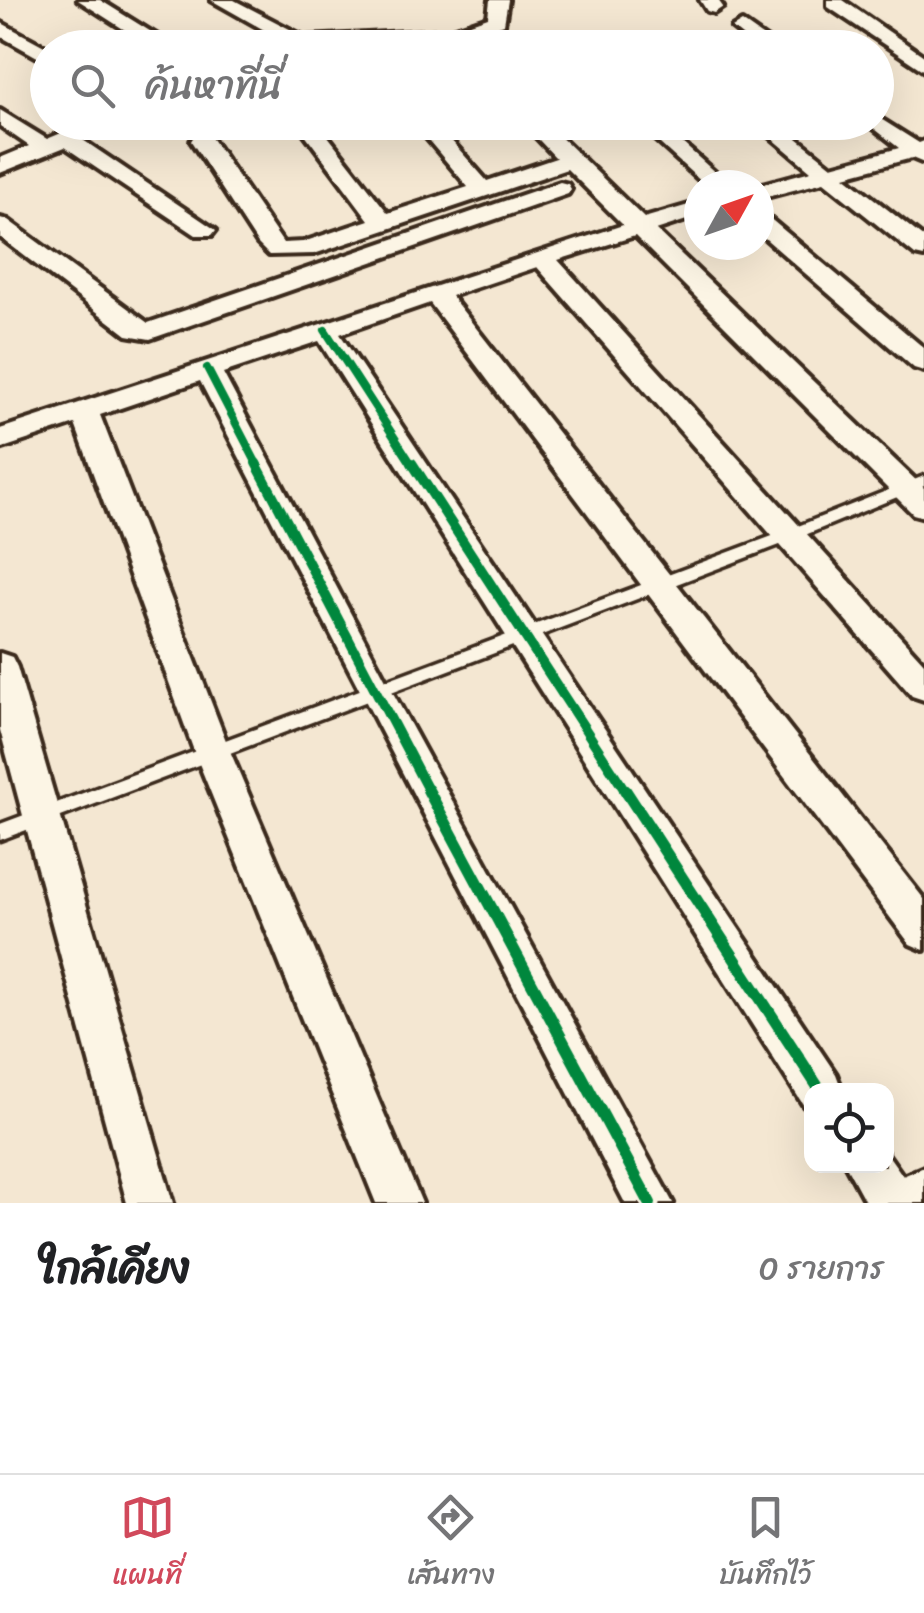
<!DOCTYPE html>
<html lang="th">
<head>
<meta charset="utf-8">
<style>
  body { margin:0; font-family:Sriracha,"Playpen Sans Thai",sans-serif; background:#f2f2f2; color:#202124 }
  .controls { position:absolute; right:30px; bottom:30px; display:grid; overflow:hidden; border-radius:20px; box-shadow:0 10px 40px #0002 }
  .controls button { width:90px; height:90px; display:grid; place-items:center; padding:0; border:0; border-bottom:2px solid #e0e0e0; background:#fff; color:#202124; font:50px sans-serif }
  .compass { position:absolute; left:684px; top:170px; width:90px; height:90px; border-radius:50%; background:#fff; box-shadow:0 10px 40px #0002; rotate:50deg }
  .list { margin:0; padding:0; list-style:none }
  h2 { display:flex; justify-content:space-between; align-items:center; height:130px; margin:0; padding:0 40px; font-size:42px }
  h2 small { font-size:32px; font-weight:400; color:#757577 }
  .icon { flex:none; width:55px; height:55px; fill:none; stroke:currentColor; stroke-width:2; stroke-linecap:round; stroke-linejoin:round }
  .map { position:relative; flex:none; width:924px; height:1203px; overflow:hidden }
  .search { position:absolute; background:#fff; box-shadow:0 10px 40px #0002; left:30px; right:30px; top:30px; height:110px; display:flex; align-items:center; gap:25px; box-sizing:border-box; padding:0 35px; border-radius:55px; color:#757577; font-size:38px }
  .sheet { height:270px; background:#fff }
  nav { display:flex; justify-content:space-around; align-items:center; box-sizing:border-box; height:140px; border-top:2px solid #e0e0e0; background:#fff; font-size:28px; color:#757577 }
  nav a { display:grid; justify-items:center; gap:5px }
  nav .on { color:#d1495b }
  .map>svg:first-child { display:block }
  .lines { fill:none; stroke-linecap:round; stroke-linejoin:round }
  .lane-casing { stroke:#3b2a1e; stroke-width:7 }
  .street-casing { stroke:#3b2a1e; stroke-width:8 }
  .lane { fill:#fcf5e5; fill-rule:evenodd }
  .street { fill:#fcf5e5; fill-rule:evenodd }
  .cycleway-far2-casing { stroke:#fcf5e5; stroke-width:12 }
  .cycleway-far1-casing { stroke:#fcf5e5; stroke-width:16 }
  .cycleway-casing { stroke:#fcf5e5; stroke-width:19 }
  .cycleway-far2 { stroke:#00873e; stroke-width:8 }
  .cycleway-far1 { stroke:#00873e; stroke-width:10 }
  .cycleway { stroke:#00873e; stroke-width:12 }
</style>
</head>
<body>
<div class="map">
<svg width="924" height="1203" viewBox="0 0 924 1203">
  <rect width="100%" height="100%" fill="#f4e7d2"/>
  <filter id="ink" filterUnits="userSpaceOnUse"><feTurbulence type="fractalNoise" baseFrequency=".01" numOctaves="2"/><feDisplacementMap in="SourceGraphic" scale="20" xChannelSelector="R" yChannelSelector="G"/><feConvolveMatrix kernelMatrix="1 2 1 2 8 2 1 2 1" color-interpolation-filters="sRGB"/></filter>
  <g filter="url(#ink)">
    <g class="lines">
      <defs>
        <polygon id="lane" points="924,476 924,486 793,540 0,840 0,824 783,532"/>
        <g id="street">
          <polygon points="78,0 100,0 177,48 153,48"/>
          <polygon points="211,0 234,0 305,37 450,30 488,17 490,0 508,0 504,24 452,42 283,48 287,43"/>
          <polygon points="700,0 718,0 723,7 714,13 707,11"/>
          <polygon points="828,0 843,0 924,56 924,71 828,7"/>
          <polygon points="0,22 48,48 48,63 0,36"/>
          <polygon points="742,22 779,48 757,48 732,28"/>
          <polygon points="663,38 677,48 656,48 656,40"/>
          <polygon points="0,110 47,139 88,122 118,122 83,140 216,230 212,235 196,235 65,147 0,173 0,158 29,146 0,126"/>
          <polygon points="876,116 919,143 924,141 924,163 912,158 845,176 924,238 924,257 915,255 824,182 759,199 759,185 811,171 753,122 777,122 832,166 899,148 866,122 876,122"/>
          <polygon points="296,122 317,122 388,213 468,187 413,122 435,122 487,181 556,158 522,122 545,122 644,218 699,202 699,216 656,230 924,488 924,517 913,514 635,236 558,260 924,663 924,700 912,696 537,267 451,296 924,899 924,950 910,944 430,303 340,334 836,1074 842,1090 812,1090 812,1108 804,1106 319,341 223,373 386,680 673,1203 625,1203 200,381 100,415 230,751 422,1203 376,1203 194,751 75,424 0,449 0,429 623,225 567,169 314,254 269,255 258,244 191,141 194,136 210,136 283,243 303,242 369,220"/>
          <polygon points="636,122 659,122 729,185 705,185"/>
          <polygon points="560,182 568,184 571,189 568,194 150,339 127,335 0,237 0,218 8,220 148,323"/>
          <polygon points="759,214 767,216 924,348 924,371 914,368 759,233"/>
          <polygon points="0,653 12,657 17,667 173,1203 127,1203 0,730"/>
          <polygon points="886,1152 903,1176 924,1167 924,1203 866,1203 846,1166 886,1166"/>
        </g>
      </defs>
      <use href="#lane" class="lane-casing"/>
      <use href="#street" class="street-casing"/>
      <use href="#lane" class="lane"/>
      <use href="#street" class="street"/>
      <defs>
        <g id="cycleway-far2">
          <polyline points="325,330 413,466"/>
          <polyline points="207,368 258,466"/>
        </g>
        <g id="cycleway-far1">
          <polyline points="256,463 429,792"/>
          <polyline points="412,463 626,792"/>
        </g>
        <g id="cycleway">
          <polyline points="428,790 650,1203"/>
          <polyline points="625,790 820,1090"/>
        </g>
      </defs>
      <use href="#cycleway-far2" class="cycleway-far2-casing"/>
      <use href="#cycleway-far1" class="cycleway-far1-casing"/>
      <use href="#cycleway" class="cycleway-casing"/>
      <use href="#cycleway-far2" class="cycleway-far2"/>
      <use href="#cycleway-far1" class="cycleway-far1"/>
      <use href="#cycleway" class="cycleway"/>
    </g>
  </g>
</svg>
<div class="controls">
<button><svg class="icon" aria-label="locate" viewBox="0 0 24 24"><circle cx="12" cy="12" r="6"/><path d="M12 2v4M12 18v4M2 12h4M18 12h4"/></svg></button>
</div>
<svg class="compass" viewBox="-18 -18 36 36"><path d="M0-13l5 13h-10z" fill="#e53935"/><path d="M0 13l5-13h-10z" fill="#757577"/></svg>
<div class="search"><svg class="icon" aria-label="search" viewBox="0 0 24 24"><circle cx="10" cy="10" r="6"/><path d="M15 15l6 6"/></svg>ค้นหาที่นี่</div>
</div>
<section class="sheet">
<h2>ใกล้เคียง<small>0 รายการ</small></h2>
<ul class="list">
</ul>
</section>
<nav>
<a class="on"><svg class="icon" aria-label="map" viewBox="0 0 24 24"><path d="M3 6l6-2 6 2 6-2v14l-6 2-6-2-6 2zM9 4v14M15 6v14"/></svg>แผนที่</a>
<a><svg class="icon" aria-label="directions" viewBox="0 0 24 24"><path d="M12 3l9 9-9 9-9-9zM9 14v-3h6M13 9l2 2-2 2"/></svg>เส้นทาง</a>
<a><svg class="icon" aria-label="saved" viewBox="0 0 24 24"><path d="M7 4h10v16l-5-4-5 4z"/></svg>บันทึกไว้</a>
</nav>
</body>
</html>
